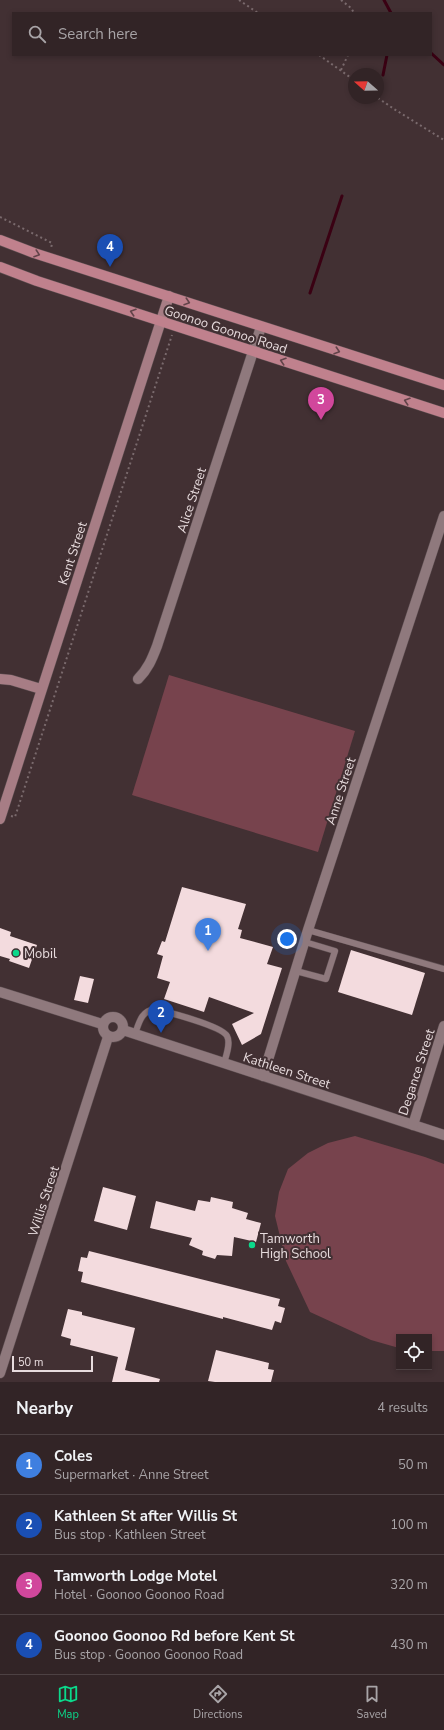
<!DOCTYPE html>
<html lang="en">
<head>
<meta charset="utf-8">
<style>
  body { margin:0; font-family:"Nunito Sans",sans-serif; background:#3a2c2e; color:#f1f3f6 }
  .controls { position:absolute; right:12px; bottom:12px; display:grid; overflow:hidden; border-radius:0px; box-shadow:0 2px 6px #0003 }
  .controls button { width:36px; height:36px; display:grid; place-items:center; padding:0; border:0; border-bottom:1px solid #4d4143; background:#322426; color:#f1f3f6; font:20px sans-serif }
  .compass { position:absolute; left:348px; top:68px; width:36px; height:36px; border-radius:50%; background:#322426; box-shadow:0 2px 6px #0003; rotate:290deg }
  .scale { position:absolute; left:12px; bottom:10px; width:81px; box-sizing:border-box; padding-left:4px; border:2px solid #e8dcde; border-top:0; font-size:11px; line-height:14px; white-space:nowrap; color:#e8dcde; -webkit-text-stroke:3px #423033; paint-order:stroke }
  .you { position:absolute; left:287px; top:939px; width:14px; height:14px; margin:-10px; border:3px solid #fff; border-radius:50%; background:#1a73e8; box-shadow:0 0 0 6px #1a73e833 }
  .badge { display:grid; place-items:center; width:26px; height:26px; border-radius:50%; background:#0bd98b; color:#fff; font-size:13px; font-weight:700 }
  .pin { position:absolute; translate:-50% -33px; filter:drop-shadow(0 1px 2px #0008) }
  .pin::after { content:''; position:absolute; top:21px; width:14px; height:12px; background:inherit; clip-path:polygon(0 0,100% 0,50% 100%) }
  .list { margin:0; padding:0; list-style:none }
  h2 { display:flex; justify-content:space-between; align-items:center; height:52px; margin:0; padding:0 16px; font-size:17px }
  h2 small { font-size:13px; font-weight:400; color:#a8a4a7 }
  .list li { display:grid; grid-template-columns:26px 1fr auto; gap:12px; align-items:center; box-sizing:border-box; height:60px; padding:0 16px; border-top:1px solid #4d4143 }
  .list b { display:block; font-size:15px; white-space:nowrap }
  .list p { margin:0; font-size:13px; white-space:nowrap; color:#a8a4a7 }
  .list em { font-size:13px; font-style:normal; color:#a8a4a7 }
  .icon { flex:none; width:22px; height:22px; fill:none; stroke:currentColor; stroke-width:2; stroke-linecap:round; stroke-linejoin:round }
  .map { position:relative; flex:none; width:444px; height:1382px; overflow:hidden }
  .search { position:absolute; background:#322426; box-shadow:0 2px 6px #0003; left:12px; right:12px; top:12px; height:44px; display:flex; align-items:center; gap:10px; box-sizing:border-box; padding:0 14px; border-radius:0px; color:#a8a4a7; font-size:15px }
  .sheet { height:292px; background:#322426 }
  nav { display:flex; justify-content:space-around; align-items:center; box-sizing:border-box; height:56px; border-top:1px solid #4d4143; background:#322426; font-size:11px; color:#a8a4a7 }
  nav a { display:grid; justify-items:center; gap:2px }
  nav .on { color:#0bd98b }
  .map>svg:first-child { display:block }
  .green { fill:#77434d }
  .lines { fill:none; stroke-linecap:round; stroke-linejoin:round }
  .stream { stroke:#3a0113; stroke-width:3 }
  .building { fill:#f3dbde }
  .lane-casing { stroke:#5e4f52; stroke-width:7 }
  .street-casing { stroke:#5e4f52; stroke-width:11 }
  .secondary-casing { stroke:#5e4f52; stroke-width:11 }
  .primary-casing { stroke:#5e4f52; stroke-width:11 }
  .path { stroke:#7a6a6d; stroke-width:2; stroke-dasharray:2 3; stroke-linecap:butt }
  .lane { stroke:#8f797d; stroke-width:6 }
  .street { stroke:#8f797d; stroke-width:10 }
  .secondary { stroke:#a77d85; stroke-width:10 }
  .primary { stroke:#c0818d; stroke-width:10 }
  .oneway { stroke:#62444a }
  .poi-dot { fill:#0bd98b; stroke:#423033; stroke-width:1.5 }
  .labels { text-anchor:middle; stroke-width:4; stroke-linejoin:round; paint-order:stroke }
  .street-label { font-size:13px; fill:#e8dcde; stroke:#423033 }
  .poi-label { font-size:13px; fill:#e8dcde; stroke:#423033; text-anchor:start }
</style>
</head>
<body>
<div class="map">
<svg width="444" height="1382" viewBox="0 0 444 1382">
  <rect width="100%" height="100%" fill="#423033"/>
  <g class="green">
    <polygon points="169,675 355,731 318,852 132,795"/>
    <polygon points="355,1136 425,1157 444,1164 444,1351 429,1351 429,1337 399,1337 399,1348 371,1340 310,1312 286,1261 275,1216 279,1192 288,1169 308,1153 328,1143"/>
  </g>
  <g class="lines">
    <g class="stream">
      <polyline points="384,0 391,13"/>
      <polyline points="431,53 444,65"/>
      <polyline points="383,75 387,55"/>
      <polyline points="310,293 342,196"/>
    </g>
  </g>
  <g class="building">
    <polygon points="182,887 246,904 238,929 242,930 240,938 273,947 267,964 282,968 261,1034 242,1045 232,1024 254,1013 209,997 204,1012 164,999 170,982 157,978 163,956 157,954 162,941 165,942"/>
    <polygon points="0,928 11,932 10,936 37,945 29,968 9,961 10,959 0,956"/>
    <polygon points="351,950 425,973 412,1015 338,992"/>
    <polygon points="80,976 94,979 88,1003 74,1000"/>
    <polygon points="103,1187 136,1196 127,1230 94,1221"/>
    <polygon points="211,1197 233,1202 232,1208 248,1213 246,1219 261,1223 256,1242 234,1237 232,1256 217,1255 215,1259 202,1255 203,1251 189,1245 192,1238 150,1228 156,1201 195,1211 198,1200 210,1202"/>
    <polygon points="89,1251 280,1299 278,1306 285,1308 281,1323 275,1321 272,1330 223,1317 223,1319 81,1282 83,1272 78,1271 81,1257 87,1258"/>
    <polygon points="68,1309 82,1312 82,1315 135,1328 125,1370 160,1379 159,1382 112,1382 118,1357 70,1345 71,1339 61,1336"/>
    <polygon points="216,1350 269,1363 268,1369 274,1370 271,1382 215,1382 208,1381"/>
  </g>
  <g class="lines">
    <defs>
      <g id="lane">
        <polyline points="308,930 444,969"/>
        <polyline points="296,971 326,979 335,951 305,942"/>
        <path d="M135 1034C139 1023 141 1011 155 1009 167 1012 222 1026 227 1036 231 1043 226 1056 224 1063"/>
      </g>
      <g id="street">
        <path d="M138 679C148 669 152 659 157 646L261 327"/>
        <polyline points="0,992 102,1024"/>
        <circle cx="113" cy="1027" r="10"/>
        <polyline points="123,1030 444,1135"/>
        <polyline points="263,1076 308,930 444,516"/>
        <polyline points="413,1125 444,1026"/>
        <polyline points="0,1373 108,1037"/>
      </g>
      <g id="secondary">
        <polyline points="0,679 11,680 41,689"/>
        <polyline points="0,819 169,296"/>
      </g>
      <g id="primary">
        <polyline points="0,240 34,253 444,385"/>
        <polyline points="0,267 37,281 444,413"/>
      </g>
    </defs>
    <use href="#lane" class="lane-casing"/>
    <use href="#street" class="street-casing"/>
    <use href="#secondary" class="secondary-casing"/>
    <use href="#primary" class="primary-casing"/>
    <g class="path">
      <polyline points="239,0 258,13"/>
      <polyline points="341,0 351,8 354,13"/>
      <polyline points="319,55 354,80"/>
      <polyline points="341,70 348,55"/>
      <polyline points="378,98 394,109 444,140"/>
      <polyline points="0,217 52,243 51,249"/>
      <polyline points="11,816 15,817 172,335"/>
    </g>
    <use href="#lane" class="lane"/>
    <use href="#street" class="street"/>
    <use href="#secondary" class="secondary"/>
    <use href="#primary" class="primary"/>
  </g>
  <defs><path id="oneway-chevron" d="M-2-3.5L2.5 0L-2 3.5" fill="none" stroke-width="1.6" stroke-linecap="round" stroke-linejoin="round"/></defs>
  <g class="oneway">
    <use href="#oneway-chevron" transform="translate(37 254) rotate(19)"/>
    <use href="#oneway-chevron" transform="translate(187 302) rotate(18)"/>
    <use href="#oneway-chevron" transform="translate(133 312) rotate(-162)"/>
    <use href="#oneway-chevron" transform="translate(337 351) rotate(18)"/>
    <use href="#oneway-chevron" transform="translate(283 361) rotate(-162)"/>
    <use href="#oneway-chevron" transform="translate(407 401) rotate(-162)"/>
  </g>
  <g class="poi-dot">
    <circle cx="16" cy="953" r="4"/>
    <circle cx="252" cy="1245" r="4"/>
  </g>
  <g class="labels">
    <g class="street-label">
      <text transform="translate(226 329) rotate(18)" y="5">Goonoo Goonoo Road</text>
      <text transform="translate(191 500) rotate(-72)" y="5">Alice Street</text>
      <text transform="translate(72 553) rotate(-72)" y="5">Kent Street</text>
      <text transform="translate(340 791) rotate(-72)" y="5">Anne Street</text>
      <text transform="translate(287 1070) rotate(18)" y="5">Kathleen Street</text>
      <text transform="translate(416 1072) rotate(-72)" y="5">Degance Street</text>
      <text transform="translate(43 1201) rotate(-72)" y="5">Willis Street</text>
    </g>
    <g class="poi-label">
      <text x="24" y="958">Mobil</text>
      <text x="260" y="1243">Tamworth<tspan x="260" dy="15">High School</tspan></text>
    </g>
  </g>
</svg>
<div class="controls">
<button><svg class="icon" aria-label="locate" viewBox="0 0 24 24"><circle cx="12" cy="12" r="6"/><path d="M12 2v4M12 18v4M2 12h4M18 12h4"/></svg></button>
</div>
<svg class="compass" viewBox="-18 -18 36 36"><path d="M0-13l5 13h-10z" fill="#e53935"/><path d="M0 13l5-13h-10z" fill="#a8a4a7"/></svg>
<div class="scale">50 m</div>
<div class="you"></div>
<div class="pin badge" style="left:208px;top:951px;background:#3f7fe0">1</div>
<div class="pin badge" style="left:161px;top:1033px;background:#1a4fb4">2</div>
<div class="pin badge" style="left:321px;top:420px;background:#d1479c">3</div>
<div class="pin badge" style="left:110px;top:267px;background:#1a4fb4">4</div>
<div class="search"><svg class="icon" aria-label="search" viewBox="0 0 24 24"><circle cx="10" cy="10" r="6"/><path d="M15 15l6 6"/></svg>Search here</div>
</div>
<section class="sheet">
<h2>Nearby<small>4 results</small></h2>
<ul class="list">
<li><span class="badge" style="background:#3f7fe0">1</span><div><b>Coles</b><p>Supermarket · Anne Street</p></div><em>50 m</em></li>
<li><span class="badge" style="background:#1a4fb4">2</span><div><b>Kathleen St after Willis St</b><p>Bus stop · Kathleen Street</p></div><em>100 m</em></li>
<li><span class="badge" style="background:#d1479c">3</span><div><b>Tamworth Lodge Motel</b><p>Hotel · Goonoo Goonoo Road</p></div><em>320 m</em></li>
<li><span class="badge" style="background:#1a4fb4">4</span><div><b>Goonoo Goonoo Rd before Kent St</b><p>Bus stop · Goonoo Goonoo Road</p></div><em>430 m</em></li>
</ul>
</section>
<nav>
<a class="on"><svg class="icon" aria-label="map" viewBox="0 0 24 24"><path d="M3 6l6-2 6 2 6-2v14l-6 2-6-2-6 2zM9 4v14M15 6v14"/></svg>Map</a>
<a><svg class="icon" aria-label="directions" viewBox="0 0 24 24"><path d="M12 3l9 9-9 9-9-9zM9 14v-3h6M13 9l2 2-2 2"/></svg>Directions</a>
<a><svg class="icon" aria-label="saved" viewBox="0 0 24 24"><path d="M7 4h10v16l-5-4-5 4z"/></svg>Saved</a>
</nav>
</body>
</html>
